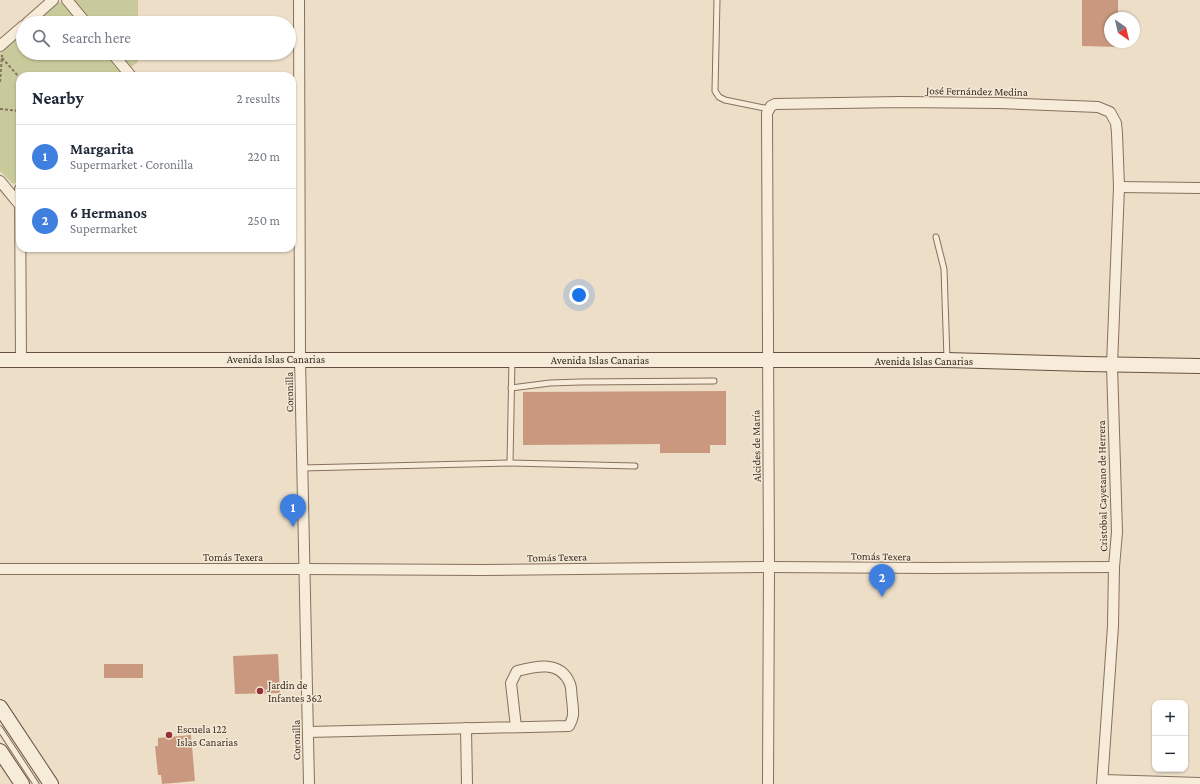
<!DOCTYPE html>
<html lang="en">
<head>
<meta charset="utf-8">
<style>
  body { margin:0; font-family:"Crimson Pro",serif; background:#f2f2f3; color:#1f2937 }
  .controls { position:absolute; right:12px; bottom:12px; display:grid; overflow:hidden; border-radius:8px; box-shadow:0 1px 3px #0004 }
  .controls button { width:36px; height:36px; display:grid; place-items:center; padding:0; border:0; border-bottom:1px solid #e0e1e3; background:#fff; color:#1f2937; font:20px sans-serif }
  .compass { position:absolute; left:1104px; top:12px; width:36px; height:36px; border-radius:50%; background:#fff; box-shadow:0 1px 3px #0004; rotate:146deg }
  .you { position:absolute; left:579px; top:295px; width:14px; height:14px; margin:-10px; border:3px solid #fff; border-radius:50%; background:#1a73e8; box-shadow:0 0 0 6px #1a73e833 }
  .badge { display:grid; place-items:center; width:26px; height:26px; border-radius:50%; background:#0f766e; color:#fff; font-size:13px; font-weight:700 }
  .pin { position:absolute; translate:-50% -33px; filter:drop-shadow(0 1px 2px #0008) }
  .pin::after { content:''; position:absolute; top:21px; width:14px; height:12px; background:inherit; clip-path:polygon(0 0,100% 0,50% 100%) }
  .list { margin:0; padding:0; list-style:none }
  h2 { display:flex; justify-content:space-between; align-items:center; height:52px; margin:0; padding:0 16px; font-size:17px }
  h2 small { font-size:13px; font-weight:400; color:#747a83 }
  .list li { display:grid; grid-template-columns:26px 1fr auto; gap:12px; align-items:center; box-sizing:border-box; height:64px; padding:0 16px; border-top:1px solid #e0e1e3 }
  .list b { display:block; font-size:15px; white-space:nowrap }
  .list p { margin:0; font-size:13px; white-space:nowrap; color:#747a83 }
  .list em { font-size:13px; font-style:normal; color:#747a83 }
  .icon { flex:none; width:22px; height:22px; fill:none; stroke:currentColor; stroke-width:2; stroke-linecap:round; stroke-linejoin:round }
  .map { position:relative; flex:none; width:1200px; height:784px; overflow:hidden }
  .search { position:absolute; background:#fff; box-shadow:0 1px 3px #0004; left:16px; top:16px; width:280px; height:44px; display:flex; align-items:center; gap:10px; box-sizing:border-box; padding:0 14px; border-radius:22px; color:#747a83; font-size:15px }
  .panel { position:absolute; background:#fff; box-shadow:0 1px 3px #0004; left:16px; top:72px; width:280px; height:180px; border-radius:12px }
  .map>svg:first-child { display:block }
  .green { fill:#c9ca9b }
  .building { fill:#c9987e }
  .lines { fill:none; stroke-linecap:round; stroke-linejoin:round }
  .lane-casing { stroke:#87705d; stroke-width:7 }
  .street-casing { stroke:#87705d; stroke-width:12 }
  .secondary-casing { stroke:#695140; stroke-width:16 }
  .path { stroke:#87705d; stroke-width:2; stroke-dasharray:3 2; stroke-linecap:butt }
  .lane { stroke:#f7ecda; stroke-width:5 }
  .street { stroke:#f7ecda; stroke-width:10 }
  .secondary { stroke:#f7ecda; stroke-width:14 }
  .poi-dot { fill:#943038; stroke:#f4e9d6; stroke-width:1.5 }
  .labels { text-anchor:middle; stroke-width:3; stroke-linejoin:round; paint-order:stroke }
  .street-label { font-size:11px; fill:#382a20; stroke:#f4e9d6 }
  .poi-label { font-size:11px; fill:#382a20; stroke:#f4e9d6; text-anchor:start }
</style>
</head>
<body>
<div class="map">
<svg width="1200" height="784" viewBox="0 0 1200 784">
  <rect width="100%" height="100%" fill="#eddec7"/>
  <g class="green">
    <polygon points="73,0 138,0 138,23 92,23"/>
    <polygon points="59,2 66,3 84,23 35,23"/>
    <polygon points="23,33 23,53 107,53 125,76 20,76 20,146 17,180 16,183 13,184 0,171 0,53"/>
    <polygon points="117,53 138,53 138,62 130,68"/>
  </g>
  <g class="building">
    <polygon points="1082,0 1118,0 1118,18 1110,18 1110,42 1117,42 1117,47 1082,46"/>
    <polygon points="726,391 726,445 710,445 710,453 660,453 660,444 523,445 523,392"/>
    <polygon points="278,654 280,693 235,694 233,656"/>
    <rect x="104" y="664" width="39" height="14"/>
    <polygon points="191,735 195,781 162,784 161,775 158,775 155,746 158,746 158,738"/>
  </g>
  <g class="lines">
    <defs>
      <g id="lane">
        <polyline points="717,0 715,91 719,97 725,100 769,109"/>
        <polyline points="936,237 944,269 947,359"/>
        <polyline points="511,388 550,383 580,382 714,381"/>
        <polyline points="510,463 512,360"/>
        <polyline points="302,468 510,463 635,466"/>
        <polyline points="0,729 36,784"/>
      </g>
      <g id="street">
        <polyline points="67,0 86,23"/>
        <polyline points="299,0 300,359 309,784"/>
        <polyline points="27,23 53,0"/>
        <polyline points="0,46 23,26"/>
        <polyline points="112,53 131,76"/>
        <polyline points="0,181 19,204"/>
        <polyline points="1119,187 1200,188"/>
        <polyline points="20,189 21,359"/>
        <polyline points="0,569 304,569 483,570 769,567 934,568 1114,567"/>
        <polyline points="466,728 467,784"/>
        <path d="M308 732 569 726C575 716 573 711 572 699 571 695 572 689 570 684 561 660 536 666 517 671L511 683 516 727"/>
        <polyline points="1103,780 1200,783"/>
        <polyline points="768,784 769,567 767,113 771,106 775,104 901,102 1000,103 1098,107 1110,112 1116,123 1117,133 1119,187 1112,365 1117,532 1114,567 1113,626 1102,784"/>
      </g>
      <g id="secondary">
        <polyline points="0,360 947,360 1086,364 1200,366"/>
        <polyline points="0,707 51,784"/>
        <polyline points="0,751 22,784"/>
      </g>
    </defs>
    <use href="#lane" class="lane-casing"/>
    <use href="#street" class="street-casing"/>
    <use href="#secondary" class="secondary-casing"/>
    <g class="path">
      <polyline points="2,58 20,78"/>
      <polyline points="0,82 2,55"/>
      <polyline points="0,109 20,111"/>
    </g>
    <use href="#lane" class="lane"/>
    <use href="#street" class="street"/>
    <use href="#secondary" class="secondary"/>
  </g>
  <g class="poi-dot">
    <circle cx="260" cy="691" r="4"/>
    <circle cx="169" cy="735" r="4"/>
  </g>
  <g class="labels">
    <g class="street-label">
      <text transform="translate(977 91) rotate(1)" y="4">José Fernández Medina</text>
      <text x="276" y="363">Avenida Islas Canarias</text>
      <text x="600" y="364">Avenida Islas Canarias</text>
      <text x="924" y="365">Avenida Islas Canarias</text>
      <text transform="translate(289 392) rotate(-91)" y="4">Coronilla</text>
      <text transform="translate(756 446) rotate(-91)" y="4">Alcides de María</text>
      <text transform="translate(1102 486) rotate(-91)" y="4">Cristóbal Cayetano de Herrera</text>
      <text transform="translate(881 556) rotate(1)" y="4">Tomás Texera</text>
      <text x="233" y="561">Tomás Texera</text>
      <text transform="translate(557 557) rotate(-1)" y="4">Tomás Texera</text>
      <text transform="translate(296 740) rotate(-91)" y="4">Coronilla</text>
    </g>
    <g class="poi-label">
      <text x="268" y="689">Jardin de<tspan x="268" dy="13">Infantes 362</tspan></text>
      <text x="177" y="733">Escuela 122<tspan x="177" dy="13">Islas Canarias</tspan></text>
    </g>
  </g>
</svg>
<div class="controls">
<button>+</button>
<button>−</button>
</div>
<svg class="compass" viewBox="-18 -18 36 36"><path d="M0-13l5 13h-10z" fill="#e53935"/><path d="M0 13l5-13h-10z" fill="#747a83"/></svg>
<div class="you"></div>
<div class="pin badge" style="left:293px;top:527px;background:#3f7fe0">1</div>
<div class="pin badge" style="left:882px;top:597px;background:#3f7fe0">2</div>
<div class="search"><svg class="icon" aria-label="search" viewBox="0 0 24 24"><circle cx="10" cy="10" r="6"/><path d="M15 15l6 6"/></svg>Search here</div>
<section class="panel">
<h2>Nearby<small>2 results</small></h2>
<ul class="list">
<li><span class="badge" style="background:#3f7fe0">1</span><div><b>Margarita</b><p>Supermarket · Coronilla</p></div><em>220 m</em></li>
<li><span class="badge" style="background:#3f7fe0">2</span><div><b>6 Hermanos</b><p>Supermarket</p></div><em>250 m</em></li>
</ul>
</section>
</div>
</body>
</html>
